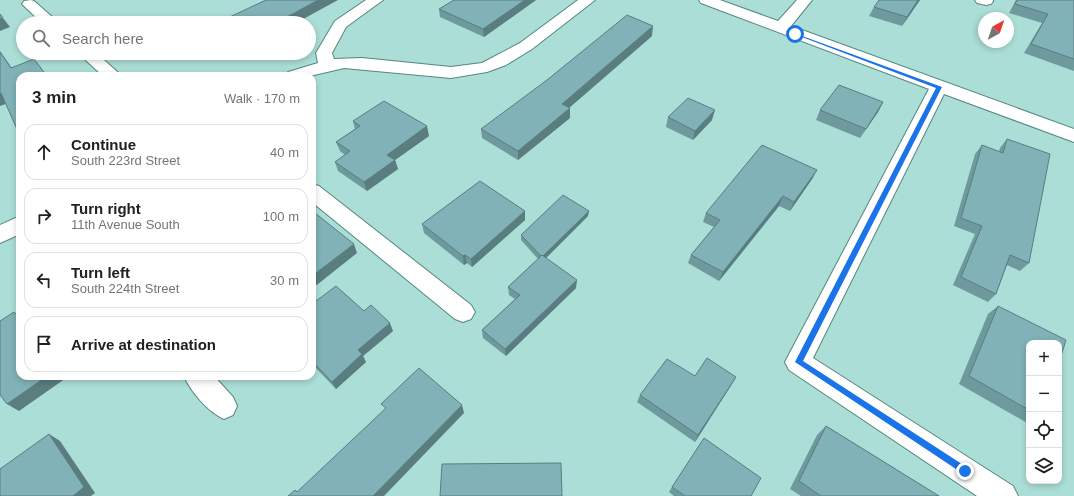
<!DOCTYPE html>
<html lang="en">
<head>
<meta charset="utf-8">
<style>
  body { margin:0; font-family:Helvetica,sans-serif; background:#f2f2f2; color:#202124 }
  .controls { position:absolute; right:12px; bottom:12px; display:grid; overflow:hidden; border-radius:8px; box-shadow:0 2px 6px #0003 }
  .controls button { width:36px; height:36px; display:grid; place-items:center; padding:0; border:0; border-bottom:1px solid #e0e0e0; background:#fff; color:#202124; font:20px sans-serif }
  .compass { position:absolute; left:978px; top:12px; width:36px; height:36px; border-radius:50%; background:#fff; box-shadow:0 2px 6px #0003; rotate:40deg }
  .stop { position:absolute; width:12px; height:12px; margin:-9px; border:3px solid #1a73e8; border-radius:50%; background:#fff }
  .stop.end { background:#1a73e8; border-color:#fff; box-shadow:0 1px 4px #0008 }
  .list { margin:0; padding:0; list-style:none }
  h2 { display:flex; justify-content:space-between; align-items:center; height:52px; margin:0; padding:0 16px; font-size:17px }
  h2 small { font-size:13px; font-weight:400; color:#757577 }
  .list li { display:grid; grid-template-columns:26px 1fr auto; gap:12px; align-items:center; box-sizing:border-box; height:56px; margin:0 8px 8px; padding:0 8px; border:1px solid #e0e0e0; border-radius:12px }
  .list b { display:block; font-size:15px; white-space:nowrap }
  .list p { margin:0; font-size:13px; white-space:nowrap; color:#757577 }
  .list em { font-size:13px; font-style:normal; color:#757577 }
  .icon { flex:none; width:22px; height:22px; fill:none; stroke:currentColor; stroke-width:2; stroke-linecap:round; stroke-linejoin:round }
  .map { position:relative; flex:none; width:1074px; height:496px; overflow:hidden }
  .search { position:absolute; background:#fff; box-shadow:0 2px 6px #0003; left:16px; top:16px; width:300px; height:44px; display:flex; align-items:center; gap:10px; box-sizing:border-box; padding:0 14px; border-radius:22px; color:#757577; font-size:15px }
  .panel { position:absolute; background:#fff; box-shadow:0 2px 6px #0003; left:16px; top:72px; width:300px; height:308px; border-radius:12px }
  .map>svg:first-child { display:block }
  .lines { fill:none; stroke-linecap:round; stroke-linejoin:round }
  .minor-casing { stroke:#56867f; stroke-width:2 }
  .minor { fill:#fff; fill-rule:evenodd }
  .wall { fill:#6e999d }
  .shaded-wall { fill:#5a7d80 }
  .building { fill:#80b2b7; stroke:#5a7d80 }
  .route { fill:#1a73e8 }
</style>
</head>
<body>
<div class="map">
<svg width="1074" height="496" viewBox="0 0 1074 496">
  <rect width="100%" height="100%" fill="#abded6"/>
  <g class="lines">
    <defs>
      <g id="minor">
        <polygon points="31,0 34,1 59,23 42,23 22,4 24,1"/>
        <polygon points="366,0 383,0 346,27 332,53 334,59 362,58 451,67 482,63 520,43 578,0 595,0 532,49 506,65 487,72 451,78 344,68 310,76 285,76 288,72 318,63 316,53 335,21"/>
        <polygon points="699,0 720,0 778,21 797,0 812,0 791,26 1074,129 1074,142 944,94 813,358 1013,486 1018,496 977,496 789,370 785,362 929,89 701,3"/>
        <polygon points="975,0 993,0 993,1 991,4 986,5 977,3"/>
        <polygon points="78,53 96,53 122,76 103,76"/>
        <polygon points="312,184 319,186 471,305 475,312 471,319 463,322 455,319 312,202"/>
        <polygon points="20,216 20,234 0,243 0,225"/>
        <path d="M184 376H214L233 397 237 406 233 415 224 419C208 412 191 392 184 376Z"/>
      </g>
    </defs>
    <use href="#minor" class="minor-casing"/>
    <use href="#minor" class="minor"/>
  </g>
  <g class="wall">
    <polygon points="454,0 536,0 484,37 440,17 439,9"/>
    <polygon points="920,0 902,26 869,16 874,7"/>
    <polygon points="1016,0 1074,0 1074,71 1024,53 1042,23 1009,13"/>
    <polygon points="652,36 569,108 570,118 518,160 482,138 481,129"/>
    <polygon points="883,102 878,112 860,138 816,120 820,110"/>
    <polygon points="668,117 712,120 693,140 666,127"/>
    <polygon points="353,121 429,136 395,160 398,169 367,191 338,171 335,162 345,155 340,151 336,142 355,129"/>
    <polygon points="1007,139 1029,263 1020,271 1007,265 996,294 988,302 953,285 975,234 954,226 975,154 982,145 999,152 1000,148"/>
    <polygon points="817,170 812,179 790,211 779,206 719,281 688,263 691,255 714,227 703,222 706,213"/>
    <polygon points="525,211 525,220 472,267 467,263 464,265 424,233 422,224"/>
    <polygon points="588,216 546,258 576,288 506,356 483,338 482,330 515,299 509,295 508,287 538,259 521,240 521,235"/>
    <polygon points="312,304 364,311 393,331 363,356 366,362 336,389 312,364"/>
    <polygon points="998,306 1029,343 1029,424 959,384 988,314"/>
    <polygon points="695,376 736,377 695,442 637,402 640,395"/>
    <polygon points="826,426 939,496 801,496 790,489 817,435"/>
    <polygon points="672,487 751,496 674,496 669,492"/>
  </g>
  <g class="shaded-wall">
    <polygon points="318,0 338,0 296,23 276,23"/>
    <polygon points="525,0 536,0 484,37 483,29"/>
    <polygon points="918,0 920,0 902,26 907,17"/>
    <polygon points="3,18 10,27 0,31 0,19"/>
    <polygon points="653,26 652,36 562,114 562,104"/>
    <polygon points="0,51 18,77 11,68 0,52"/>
    <polygon points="1,93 9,103 0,106 0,94"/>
    <polygon points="883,102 878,112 860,138 866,129"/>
    <polygon points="570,108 570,118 518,160 518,151"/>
    <polygon points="715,110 712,120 693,140 695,131"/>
    <polygon points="427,126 429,136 395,160 398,169 367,191 364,182 387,155"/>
    <polygon points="817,170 812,179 790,211 794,202"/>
    <polygon points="783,196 779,206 719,281 723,272"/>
    <polygon points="525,211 525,220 472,267 471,259"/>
    <polygon points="589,211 588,216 542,262 542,257"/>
    <polygon points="354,244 357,253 313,288 312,286 312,276"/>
    <polygon points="465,255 467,263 464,265 463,256"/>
    <polygon points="577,280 576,288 506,356 505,349"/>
    <polygon points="14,312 20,317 20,319"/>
    <polygon points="390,323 393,331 363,356 366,362 336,389 332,382 358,350"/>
    <polygon points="47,376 69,376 19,411 7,404"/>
    <polygon points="736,377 732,384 695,442 698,435"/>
    <polygon points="462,405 464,413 384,496 373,496"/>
    <polygon points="49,434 60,441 95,493 91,496 73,496"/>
  </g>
  <g class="building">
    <polygon points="266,0 318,0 276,23 217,23"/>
    <polygon points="454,0 525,0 483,29 439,9"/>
    <polygon points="879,0 918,0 907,17 874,7"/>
    <polygon points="1017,0 1074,0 1074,59 1031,44 1048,14 1015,4"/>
    <polygon points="0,14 3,18 0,19"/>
    <polygon points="627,15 653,26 562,104 570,108 518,151 481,129 547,80"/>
    <polygon points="0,52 11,68 34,59 47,76 20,76 20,136 1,93 0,94"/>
    <polygon points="839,85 883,102 866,129 820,110"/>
    <polygon points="688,98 715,110 695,131 668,117"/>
    <polygon points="384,101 427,126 387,155 395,160 364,182 335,162 350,151 336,142 360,126 353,121"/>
    <polygon points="1007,139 1050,154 1029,263 1010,255 996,294 961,277 982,226 961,218 982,145 1003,153"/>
    <polygon points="762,145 817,170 794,202 783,196 723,272 691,255 720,220 706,213"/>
    <polygon points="480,181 525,211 471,259 465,255 463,256 422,224"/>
    <polygon points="563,195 589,211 543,256 542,255 541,256 521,235"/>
    <polygon points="315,213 354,244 312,276 312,215"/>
    <polygon points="542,255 577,280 505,349 482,330 520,295 508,287"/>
    <polygon points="336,286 364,311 371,305 390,323 358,350 362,354 332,382 312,361 312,304"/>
    <polygon points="998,306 1066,340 1059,362 1059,343 1029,343 1029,410 969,376"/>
    <polygon points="14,312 20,319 20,376 47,376 7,404 0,395 0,321"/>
    <polygon points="707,358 736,377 698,435 640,395 667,359 695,376"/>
    <polygon points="419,368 462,405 373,496 288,496 295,490 297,492 386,408 381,404"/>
    <polygon points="826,426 939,496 821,496 799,481"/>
    <polygon points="49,434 84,487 73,496 0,496 0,469"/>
    <polygon points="704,438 761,478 751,496 685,496 672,487"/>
    <polygon points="561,463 562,496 440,496 442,464"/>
  </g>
  <polygon class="route" points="794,33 942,87 803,361 968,468 968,474 965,475 795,362 936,88 794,34"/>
</svg>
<div class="controls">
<button>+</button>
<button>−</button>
<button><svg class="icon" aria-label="locate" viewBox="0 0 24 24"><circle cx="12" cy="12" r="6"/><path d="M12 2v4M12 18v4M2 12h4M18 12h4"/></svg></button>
<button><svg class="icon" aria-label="layers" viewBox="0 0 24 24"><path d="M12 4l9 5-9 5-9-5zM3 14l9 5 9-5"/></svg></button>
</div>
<svg class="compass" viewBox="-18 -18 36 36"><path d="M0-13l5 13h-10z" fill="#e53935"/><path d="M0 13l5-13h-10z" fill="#757577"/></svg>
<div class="stop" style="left:795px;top:34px"></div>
<div class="stop end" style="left:965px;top:471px"></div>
<div class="search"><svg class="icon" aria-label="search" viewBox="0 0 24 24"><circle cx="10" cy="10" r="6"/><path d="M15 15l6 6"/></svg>Search here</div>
<section class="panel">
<h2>3 min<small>Walk · 170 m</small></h2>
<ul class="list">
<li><svg class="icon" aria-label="ahead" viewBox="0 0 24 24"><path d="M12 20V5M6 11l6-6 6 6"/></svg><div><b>Continue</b><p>South 223rd Street</p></div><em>40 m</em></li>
<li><svg class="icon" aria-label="right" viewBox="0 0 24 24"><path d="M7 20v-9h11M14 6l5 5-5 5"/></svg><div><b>Turn right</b><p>11th Avenue South</p></div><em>100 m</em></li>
<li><svg class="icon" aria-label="left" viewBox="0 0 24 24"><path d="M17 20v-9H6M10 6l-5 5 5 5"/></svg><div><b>Turn left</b><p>South 224th Street</p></div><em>30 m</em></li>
<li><svg class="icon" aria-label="arrive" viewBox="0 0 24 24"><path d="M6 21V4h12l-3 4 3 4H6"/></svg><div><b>Arrive at destination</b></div></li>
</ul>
</section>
</div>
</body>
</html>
